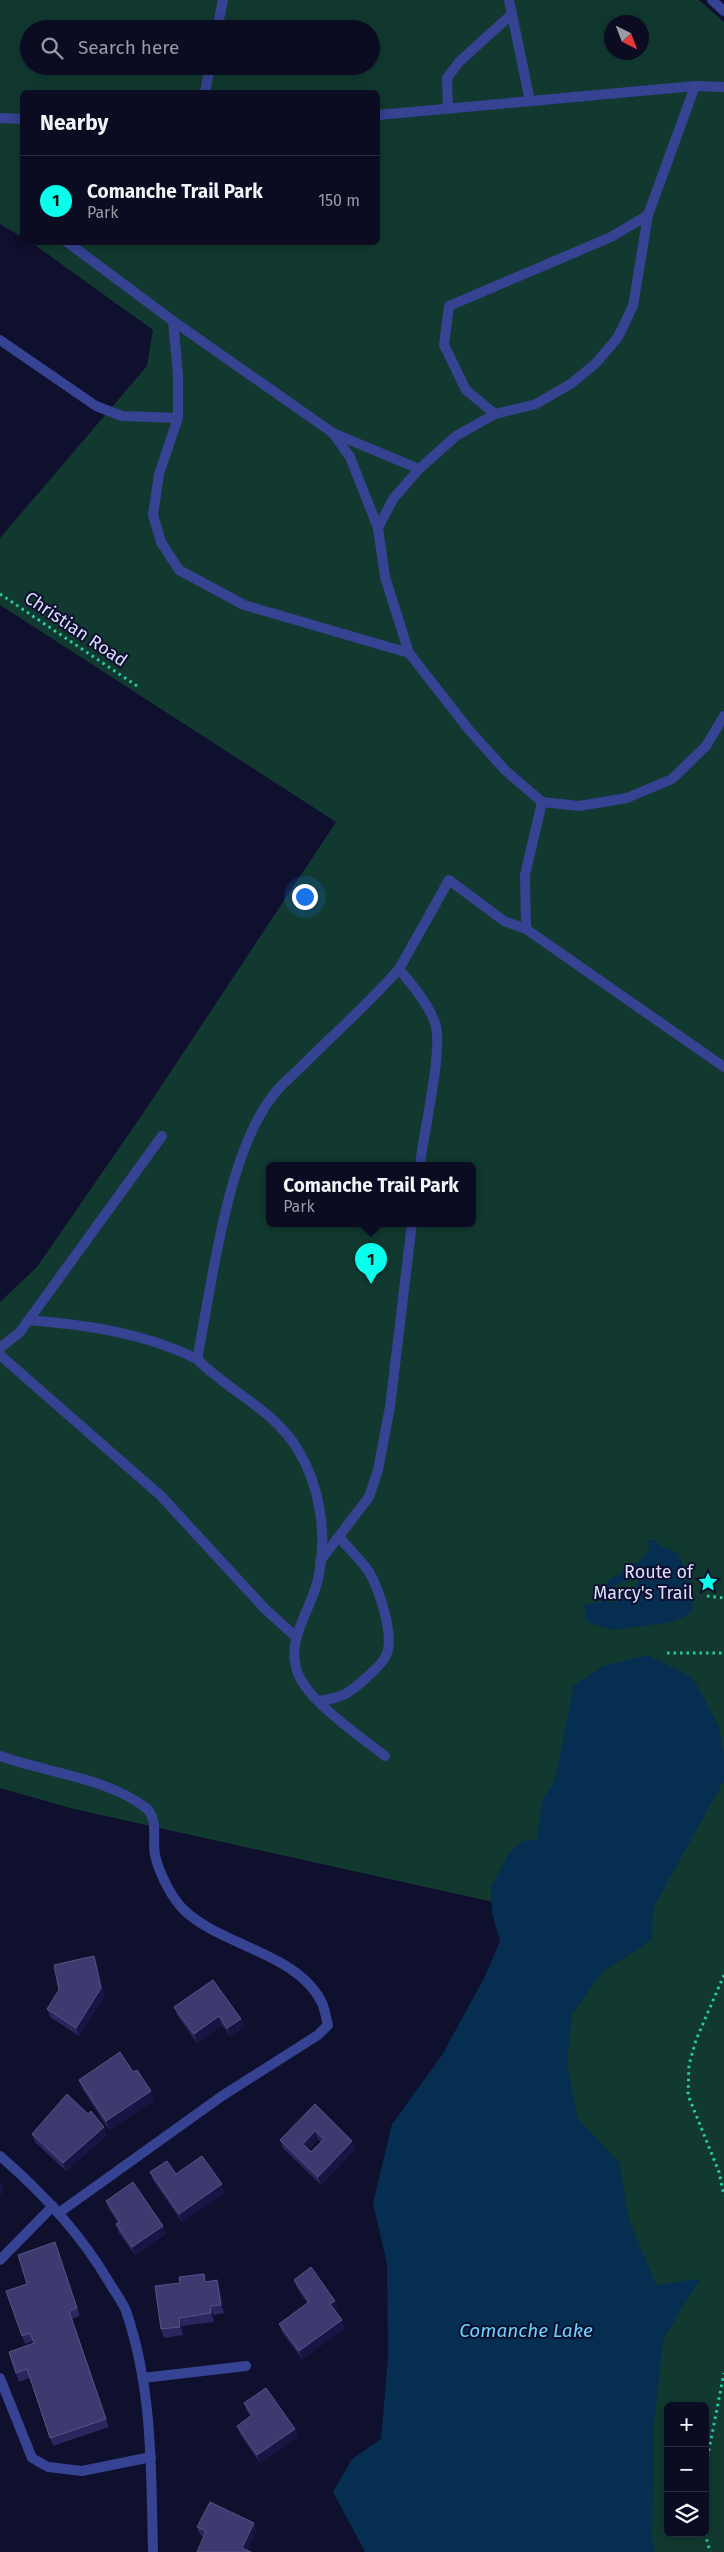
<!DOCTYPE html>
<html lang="en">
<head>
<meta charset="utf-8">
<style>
  body { margin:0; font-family:"Fira Sans",sans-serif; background:#14142a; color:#f1f3f6 }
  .controls { position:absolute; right:15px; bottom:15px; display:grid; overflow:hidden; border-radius:8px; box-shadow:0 2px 12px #0003 }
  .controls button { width:45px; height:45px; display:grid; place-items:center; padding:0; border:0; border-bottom:1px solid #2b2b40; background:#0b0b22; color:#f1f3f6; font:25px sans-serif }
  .compass { position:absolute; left:604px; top:15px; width:45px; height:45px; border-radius:50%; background:#0b0b22; box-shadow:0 2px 12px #0003; rotate:138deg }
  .you { position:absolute; left:304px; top:896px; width:18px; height:18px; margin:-12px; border:4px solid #fff; border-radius:50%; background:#1a73e8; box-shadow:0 0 0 8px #1a73e833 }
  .badge { display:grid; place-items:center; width:32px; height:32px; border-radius:50%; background:#08ffec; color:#111; font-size:16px; font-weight:700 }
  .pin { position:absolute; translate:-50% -41px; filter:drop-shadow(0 1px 2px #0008) }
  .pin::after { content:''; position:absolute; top:26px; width:18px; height:15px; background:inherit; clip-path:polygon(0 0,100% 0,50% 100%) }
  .popup { position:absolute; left:266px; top:1162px; width:210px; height:65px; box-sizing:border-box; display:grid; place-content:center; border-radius:8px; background:#0b0b22; filter:drop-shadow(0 1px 4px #0005); font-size:16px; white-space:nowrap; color:#9a9ba5 }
  .popup b { font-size:19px; color:#f1f3f6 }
  .popup::after { content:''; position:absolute; left:50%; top:100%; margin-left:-10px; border:10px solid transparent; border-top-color:#0b0b22 }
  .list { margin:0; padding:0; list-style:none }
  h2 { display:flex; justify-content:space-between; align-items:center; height:65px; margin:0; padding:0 20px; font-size:21px }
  h2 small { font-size:16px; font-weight:400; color:#9a9ba5 }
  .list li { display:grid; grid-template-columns:32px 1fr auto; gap:15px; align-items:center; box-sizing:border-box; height:90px; padding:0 20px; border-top:1px solid #2b2b40 }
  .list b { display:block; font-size:19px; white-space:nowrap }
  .list p { margin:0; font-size:16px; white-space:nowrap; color:#9a9ba5 }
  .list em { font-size:16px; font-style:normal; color:#9a9ba5 }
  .icon { flex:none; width:28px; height:28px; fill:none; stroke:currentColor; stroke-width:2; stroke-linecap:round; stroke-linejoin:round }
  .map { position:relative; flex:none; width:724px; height:2552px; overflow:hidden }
  .search { position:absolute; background:#0b0b22; box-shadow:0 2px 12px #0003; left:20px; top:20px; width:360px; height:55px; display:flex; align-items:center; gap:12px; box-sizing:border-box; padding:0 18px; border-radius:28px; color:#9a9ba5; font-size:19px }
  .panel { position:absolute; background:#0b0b22; box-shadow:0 2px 12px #0003; left:20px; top:90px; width:360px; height:155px; border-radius:8px }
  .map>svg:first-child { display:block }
  .green { fill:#113930; fill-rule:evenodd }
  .water { fill:#052e51; fill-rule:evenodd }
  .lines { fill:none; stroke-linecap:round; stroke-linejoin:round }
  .path { stroke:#24cba3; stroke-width:3; stroke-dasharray:2.5 4; stroke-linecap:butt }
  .lane { stroke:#364292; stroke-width:10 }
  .street { stroke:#364292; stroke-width:10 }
  .wall { fill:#29275d; fill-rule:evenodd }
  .shaded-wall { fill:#161543 }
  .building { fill:#3c3a6f; stroke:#555485; fill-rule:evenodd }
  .labels { text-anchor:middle; stroke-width:4; stroke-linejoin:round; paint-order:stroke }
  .street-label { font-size:18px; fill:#dcdeff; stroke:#0f0f2e }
  .poi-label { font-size:18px; fill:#dcdeff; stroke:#0f0f2e; text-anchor:end }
  .water-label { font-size:19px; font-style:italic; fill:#6ad4ff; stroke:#0f0f2e }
</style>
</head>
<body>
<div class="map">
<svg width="724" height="2552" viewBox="0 0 724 2552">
  <rect width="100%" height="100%" fill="#0f0f2e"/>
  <path class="green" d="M0 0H699L724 22V2552H633L538 2089V1912L74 1809 0 1788V1302L37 1267 148 1106 336 822 0 605V538L147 366 153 330 32 243 378 242V92H22V237L0 224ZM612 22H642V52H612ZM29 29H371V66H29ZM270 1165H472V1223H270ZM668 2406H705V2533H668Z"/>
  <g class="water">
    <path d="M647 1540H654L663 1547 678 1553 686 1574 685 1578 693 1585 691 1589 694 1597 691 1613 673 1622 612 1630 590 1623 586 1620 584 1605 599 1602 600 1599 597 1595C607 1575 631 1571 646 1555 649 1552 648 1548 650 1544ZM638 1577V1582L633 1590 628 1591 624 1599 610 1603 603 1599C609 1584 625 1582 638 1577Z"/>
    <polygon points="647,1655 693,1678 719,1727 724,1754 724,1780 653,1908 652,1940 603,1971 572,2014 567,2061 577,2118 619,2162 628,2217 656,2285 700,2279 663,2339 654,2425 652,2539 655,2552 365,2552 333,2492 352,2459 381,2439 388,2356 387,2264 373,2203 392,2124 442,2055 483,1980 500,1941 492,1913 491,1887 509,1853 523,1841 537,1839 542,1801 555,1780 574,1685 603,1666"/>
  </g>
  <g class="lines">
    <g class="path">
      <polyline points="0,594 137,686"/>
      <polyline points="707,1596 724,1598"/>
      <polyline points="667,1653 724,1653"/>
      <polyline points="724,1975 696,2040 689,2065 688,2095 719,2172 724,2196"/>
      <polyline points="705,2470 724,2373"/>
      <polyline points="705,2533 710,2552"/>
    </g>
    <g class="lane">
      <polyline points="509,0 530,101"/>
      <polyline points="712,0 724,11"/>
      <polyline points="217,29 223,0"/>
      <polyline points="205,92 210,66"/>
      <polyline points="448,108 447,78 459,62 512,14"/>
      <polyline points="378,115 695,86 724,87"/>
      <polyline points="0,118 22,119"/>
      <polyline points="648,215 611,237 449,306 444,345 466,390 495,414 536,404 572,383 596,363 618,337 633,306 648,215 695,86"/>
      <polyline points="67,242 173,321 333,433 419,469 393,499 378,528 385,577 409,653"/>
      <polyline points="173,321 178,375 178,418 159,474 153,515 161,542 179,570 244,605 409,653 469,730 505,770 542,802 579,806 627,798 672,779 706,746 724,716"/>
      <polyline points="0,340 96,406 122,416 178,418"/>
      <polyline points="333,433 350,457 378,528"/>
      <polyline points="419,469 456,436 495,414"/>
      <polyline points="526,929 525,875 542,802"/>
      <path d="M420 1165C423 1135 444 1047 435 1023 428 1003 412 985 399 969L449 880 504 921 526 929 724 1067"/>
      <path d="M29 1320C87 1325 145 1333 197 1359 212 1285 226 1158 271 1098 279 1086 292 1076 303 1065 335 1033 369 1003 399 969"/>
      <polyline points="0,1348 20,1332 162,1136"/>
      <polyline points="0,1355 161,1496 265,1609 296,1637"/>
      <path d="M197 1359C229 1392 275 1410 298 1450 320 1486 327 1533 319 1575 313 1609 283 1639 299 1676 311 1703 361 1737 385 1756"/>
      <polyline points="320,1561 369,1497 378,1470 390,1407 412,1223"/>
      <path d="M318 1701C343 1698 350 1693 368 1676 375 1670 384 1662 387 1653 394 1634 379 1589 369 1572 361 1560 348 1548 339 1537"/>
      <path d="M0 1756C44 1772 108 1778 146 1808 159 1819 152 1840 155 1855 159 1873 172 1899 185 1911 224 1947 298 1953 322 2003 325 2010 326 2018 328 2025L318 2035 222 2096"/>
      <polyline points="0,2260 53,2206"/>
      <polyline points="0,2378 32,2458 48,2467 82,2471 151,2457"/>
    </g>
    <g class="street">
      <path d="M0 2156C43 2193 80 2233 109 2282 114 2291 122 2301 126 2311 153 2389 151 2471 153 2552"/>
      <polyline points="60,2212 222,2096"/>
      <polyline points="143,2378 246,2366"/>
    </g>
  </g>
  <g class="wall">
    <polygon points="97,1964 104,1997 79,2036 50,2017 47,2009"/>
    <polygon points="174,2007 241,2019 244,2027 230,2036 222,2025 197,2043 177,2015"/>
    <polygon points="133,2072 154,2100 109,2130 82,2088 79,2080"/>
    <path d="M315 2104 352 2141 355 2149 321 2185 283 2148 280 2140ZM318 2139 321 2142 311 2152 309 2149Z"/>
    <polygon points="32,2134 107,2135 66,2171 35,2142"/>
    <polygon points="150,2172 176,2174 225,2193 182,2222 153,2180"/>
    <polygon points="106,2201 163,2226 166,2234 135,2255 119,2233 116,2224 118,2223 109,2209"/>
    <polygon points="55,2242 80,2316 72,2319 109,2427 53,2446 30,2378 19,2382 9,2352 34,2343 33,2341 25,2344 6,2291 27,2284"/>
    <polygon points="217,2280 220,2288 224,2313 214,2315 214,2322 182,2326 183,2335 164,2338 161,2329 207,2282"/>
    <polygon points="294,2280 338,2309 335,2311 345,2328 302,2359 282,2332 279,2324 307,2303 297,2288"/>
    <polygon points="244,2403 298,2437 260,2463 240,2434 237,2426 251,2417 247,2411"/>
    <polygon points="197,2527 257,2531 204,2537 200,2535"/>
  </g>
  <g class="shaded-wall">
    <polygon points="94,1956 97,1964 104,1997 79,2036 76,2028"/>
    <polygon points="219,2016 222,2025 197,2043 194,2034"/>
    <polygon points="241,2019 244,2027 230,2036 227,2028"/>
    <polygon points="151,2091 154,2100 109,2130 106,2121"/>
    <polygon points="104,2127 107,2135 66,2171 63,2163"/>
    <polygon points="315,2131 318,2139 306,2152 303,2144"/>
    <polygon points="352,2141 355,2149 321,2185 318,2177"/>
    <polygon points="0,2183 1,2183 4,2191 0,2196"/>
    <polygon points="222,2184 225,2193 182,2222 179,2214"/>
    <polygon points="163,2226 166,2234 135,2255 132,2247"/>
    <polygon points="217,2280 220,2288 224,2313 221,2305"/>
    <polygon points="335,2301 338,2309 333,2312 330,2304"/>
    <polygon points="211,2306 214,2315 214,2322 211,2313"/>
    <polygon points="179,2318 182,2326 183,2335 180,2327"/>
    <polygon points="342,2320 345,2328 302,2359 299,2351"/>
    <polygon points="295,2429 298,2437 260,2463 257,2455"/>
    <polygon points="254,2523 257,2531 247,2552 242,2548"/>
  </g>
  <g class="building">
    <polygon points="94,1956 101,1988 76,2028 47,2009 59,1990 54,1965"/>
    <polygon points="213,1980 241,2019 227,2028 219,2016 194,2034 174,2007"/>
    <polygon points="120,2052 133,2072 137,2070 151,2091 106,2121 79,2080"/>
    <polygon points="67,2094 88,2114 91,2111 104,2127 63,2163 32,2134"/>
    <path d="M315 2104 352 2141 318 2177 280 2140ZM315 2131 324 2139 311 2152 303 2144Z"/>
    <polygon points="202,2156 222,2184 179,2214 150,2172 167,2161 176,2174"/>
    <polygon points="133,2182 163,2226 132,2247 116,2224 120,2222 106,2201"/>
    <polygon points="55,2242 77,2308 69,2311 106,2419 50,2438 27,2369 16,2373 9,2352 34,2343 30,2333 22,2336 6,2291 27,2284 18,2255"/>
    <polygon points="311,2267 335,2301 330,2304 342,2320 299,2351 279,2324 309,2302 294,2280"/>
    <polygon points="204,2274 205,2282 217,2280 221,2305 211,2306 211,2313 179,2318 180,2327 161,2329 155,2286 180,2283 179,2277"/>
    <polygon points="266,2388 295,2429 257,2455 237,2426 252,2415 244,2403"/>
    <polygon points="210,2502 254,2523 242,2548 251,2552 197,2552 206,2531 197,2527"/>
  </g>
  <defs>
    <symbol id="sight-bare" viewBox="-9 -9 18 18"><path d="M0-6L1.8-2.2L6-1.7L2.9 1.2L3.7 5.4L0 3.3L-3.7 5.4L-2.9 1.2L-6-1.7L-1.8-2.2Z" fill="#08ffec" stroke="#0f0f2e" stroke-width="2.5" paint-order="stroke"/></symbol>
  </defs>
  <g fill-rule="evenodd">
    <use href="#sight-bare" x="694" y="1568" width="28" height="28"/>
  </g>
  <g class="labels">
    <g class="street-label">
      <text transform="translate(76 629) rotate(34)" y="6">Christian Road</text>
    </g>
    <g class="poi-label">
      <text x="693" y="1578">Route of<tspan x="693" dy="21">Marcy's Trail</tspan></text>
    </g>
    <g class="water-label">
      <text x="526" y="2337">Comanche Lake</text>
    </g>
  </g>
</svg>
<div class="controls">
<button>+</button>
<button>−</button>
<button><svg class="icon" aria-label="layers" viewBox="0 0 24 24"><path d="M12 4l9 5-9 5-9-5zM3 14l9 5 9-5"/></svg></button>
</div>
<svg class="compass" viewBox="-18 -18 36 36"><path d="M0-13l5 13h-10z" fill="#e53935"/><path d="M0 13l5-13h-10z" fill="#9a9ba5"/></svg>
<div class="you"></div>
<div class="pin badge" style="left:371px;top:1284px">1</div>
<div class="popup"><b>Comanche Trail Park</b>Park</div>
<div class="search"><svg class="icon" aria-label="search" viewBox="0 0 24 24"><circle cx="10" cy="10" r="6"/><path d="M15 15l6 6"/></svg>Search here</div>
<section class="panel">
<h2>Nearby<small></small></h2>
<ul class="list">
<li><span class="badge">1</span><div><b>Comanche Trail Park</b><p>Park</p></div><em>150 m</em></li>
</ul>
</section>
</div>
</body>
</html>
